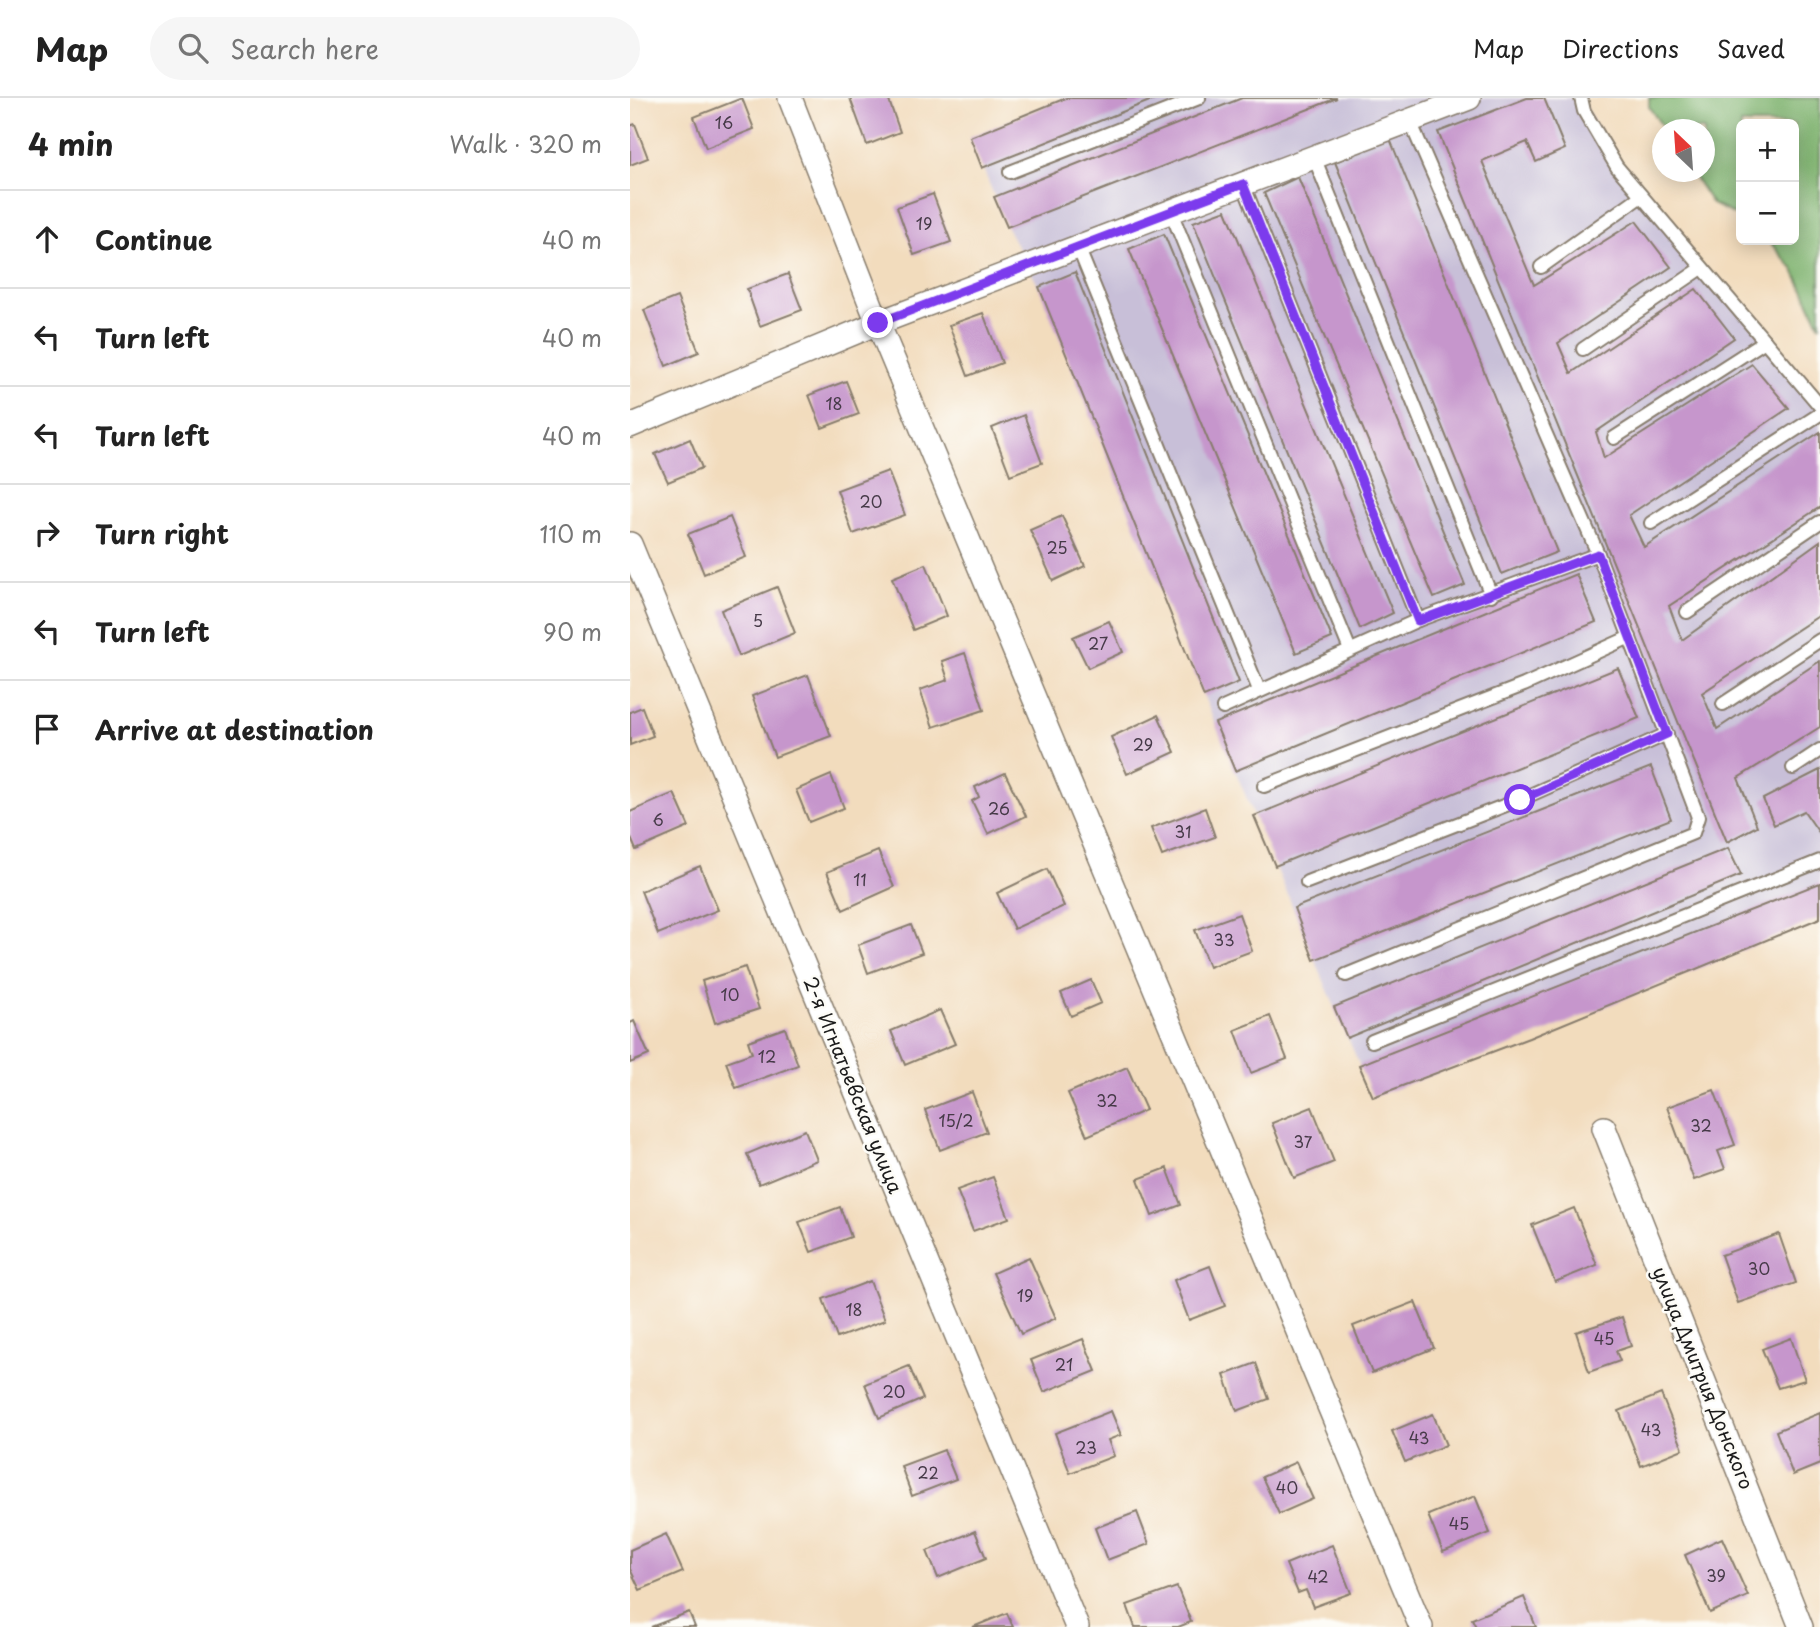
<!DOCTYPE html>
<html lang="en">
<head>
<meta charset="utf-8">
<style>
  body { margin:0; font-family:"Playpen Sans",sans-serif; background:#f6f6f6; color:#222 }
  .controls { position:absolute; right:21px; top:21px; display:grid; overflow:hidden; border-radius:10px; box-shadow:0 4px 18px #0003 }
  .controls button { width:63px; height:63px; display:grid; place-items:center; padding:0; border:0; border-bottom:2px solid #e0e0e0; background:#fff; color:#222; font:35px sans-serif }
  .compass { position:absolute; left:1022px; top:21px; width:63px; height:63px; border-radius:50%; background:#fff; box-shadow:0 4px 18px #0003; rotate:335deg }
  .stop { position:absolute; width:21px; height:21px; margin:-16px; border:5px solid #7c3aed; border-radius:50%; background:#fff }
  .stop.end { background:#7c3aed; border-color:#fff; box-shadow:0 2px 7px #0008 }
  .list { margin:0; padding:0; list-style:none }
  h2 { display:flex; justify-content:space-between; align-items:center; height:91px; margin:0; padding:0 28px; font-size:30px }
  h2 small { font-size:23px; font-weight:400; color:#767676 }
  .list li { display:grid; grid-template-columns:46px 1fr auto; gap:21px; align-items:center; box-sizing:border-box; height:98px; padding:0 28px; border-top:2px solid #e0e0e0 }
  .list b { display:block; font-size:26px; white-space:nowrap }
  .list em { font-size:23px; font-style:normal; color:#767676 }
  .icon { flex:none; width:38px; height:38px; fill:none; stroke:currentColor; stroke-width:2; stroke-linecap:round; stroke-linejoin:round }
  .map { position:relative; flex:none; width:1190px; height:1529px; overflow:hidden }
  header { display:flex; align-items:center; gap:42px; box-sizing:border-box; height:98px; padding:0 35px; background:#fff; border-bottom:2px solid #e0e0e0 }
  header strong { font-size:33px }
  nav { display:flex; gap:38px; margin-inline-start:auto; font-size:24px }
  .search { width:490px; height:63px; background:#f6f6f6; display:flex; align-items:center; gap:18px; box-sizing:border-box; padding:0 24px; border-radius:38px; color:#767676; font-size:26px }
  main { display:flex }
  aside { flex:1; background:#fff }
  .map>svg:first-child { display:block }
  .industrial { fill:#c8bfd8 }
  .forest { fill:#7eb26e; stroke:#4d6745; stroke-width:2 }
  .building { fill:#c696cc }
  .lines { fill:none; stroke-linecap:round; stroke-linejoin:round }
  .lane-casing { stroke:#877c6c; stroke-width:16 }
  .street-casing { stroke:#877c6c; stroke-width:26 }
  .lane { stroke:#fff; stroke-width:12 }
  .street { stroke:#fff; stroke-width:23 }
  .route { stroke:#7c3aed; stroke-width:9 }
  .labels { text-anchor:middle; stroke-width:5; stroke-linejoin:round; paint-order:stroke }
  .number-label { font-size:16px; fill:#463a48 }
  .street-label { font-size:19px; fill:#1c1c1c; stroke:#fdfcf7 }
</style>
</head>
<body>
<header>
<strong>Map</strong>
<div class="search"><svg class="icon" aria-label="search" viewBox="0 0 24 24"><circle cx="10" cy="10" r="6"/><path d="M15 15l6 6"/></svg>Search here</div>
<nav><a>Map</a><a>Directions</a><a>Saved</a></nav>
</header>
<main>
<aside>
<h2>4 min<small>Walk · 320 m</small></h2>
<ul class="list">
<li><svg class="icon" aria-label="ahead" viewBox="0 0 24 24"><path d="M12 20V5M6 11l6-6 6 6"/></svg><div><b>Continue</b></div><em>40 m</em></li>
<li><svg class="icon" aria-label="left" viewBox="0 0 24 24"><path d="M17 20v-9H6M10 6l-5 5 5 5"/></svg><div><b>Turn left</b></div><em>40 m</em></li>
<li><svg class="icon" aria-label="left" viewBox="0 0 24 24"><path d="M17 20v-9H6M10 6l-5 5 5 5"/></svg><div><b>Turn left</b></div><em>40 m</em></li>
<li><svg class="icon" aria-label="right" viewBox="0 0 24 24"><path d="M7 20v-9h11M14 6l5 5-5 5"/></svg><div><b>Turn right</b></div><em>110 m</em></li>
<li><svg class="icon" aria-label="left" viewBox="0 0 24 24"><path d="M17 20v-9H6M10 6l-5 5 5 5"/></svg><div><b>Turn left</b></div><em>90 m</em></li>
<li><svg class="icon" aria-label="arrive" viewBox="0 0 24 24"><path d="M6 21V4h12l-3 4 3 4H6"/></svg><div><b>Arrive at destination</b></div></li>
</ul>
</aside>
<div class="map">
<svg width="1190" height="1529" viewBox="0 0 1190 1529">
  <rect width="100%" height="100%" fill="#fdfcf7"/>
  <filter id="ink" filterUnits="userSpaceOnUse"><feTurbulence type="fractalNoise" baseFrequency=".0143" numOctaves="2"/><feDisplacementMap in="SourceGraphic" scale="14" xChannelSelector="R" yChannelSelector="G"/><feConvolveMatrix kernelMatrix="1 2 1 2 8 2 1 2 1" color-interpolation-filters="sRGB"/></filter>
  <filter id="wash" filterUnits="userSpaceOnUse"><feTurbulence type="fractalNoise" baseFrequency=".00686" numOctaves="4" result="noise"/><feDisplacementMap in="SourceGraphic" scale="28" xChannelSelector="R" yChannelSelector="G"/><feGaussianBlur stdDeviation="1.57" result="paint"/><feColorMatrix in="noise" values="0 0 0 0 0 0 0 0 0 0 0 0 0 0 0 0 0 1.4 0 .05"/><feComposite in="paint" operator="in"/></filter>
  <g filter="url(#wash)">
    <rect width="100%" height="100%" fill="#f2dcbd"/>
    <polygon class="industrial" points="436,0 951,0 987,69 1190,308 1190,820 899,940 743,999 574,599 409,189 377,129 340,39"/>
    <polygon class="forest" points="1019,0 1190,0 1190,228 1164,172 1138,142 1164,142 1164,26 1111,26 1111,120 1082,106 1061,74 1074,74 1074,32 1034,31 1019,9"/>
    <g id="blocks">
      <g class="building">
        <polygon points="112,0 124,31 76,50 64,19"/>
        <polygon points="220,0 258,0 270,34 237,47"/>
        <polygon points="436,0 527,0 352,70 340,39"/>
        <polygon points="612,0 707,0 377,129 364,99"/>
        <polygon points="897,0 914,0 935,51 906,64 897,44 852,63 904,187 1006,123 1041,169 928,245 941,275 1066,191 1104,240 966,334 974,360 1122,266 1159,310 999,417 1014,449 1190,334 1190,409 1039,508 1052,542 1190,443 1190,517 1072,595 1087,631 1190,563 1190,629 1108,680 1127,728 1097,744 808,34"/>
        <polygon points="5,26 18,60 0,67 0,28"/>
        <polygon points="760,41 927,454 872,476 705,64"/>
        <polygon points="668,79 835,487 804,500 634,95"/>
        <polygon points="303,96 321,144 284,157 267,109"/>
        <polygon points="596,112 763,515 730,531 563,124"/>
        <polygon points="534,136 702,540 666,555 499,151"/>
        <polygon points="445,174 609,584 574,599 409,189"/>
        <polygon points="158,176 172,212 130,228 117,191"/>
        <polygon points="47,199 69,254 36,268 14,212"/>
        <polygon points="353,215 372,265 338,278 319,227"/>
        <polygon points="216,283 229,316 192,330 179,297"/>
        <polygon points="394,317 412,365 380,377 362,330"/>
        <polygon points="60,341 72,370 38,384 25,356"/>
        <polygon points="258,373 275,417 223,436 207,392"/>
        <polygon points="432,418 455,468 423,483 400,432"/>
        <polygon points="100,419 116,459 74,476 58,436"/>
        <polygon points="296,466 317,518 283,532 262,480"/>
        <polygon points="946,476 966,524 605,673 585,625"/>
        <polygon points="147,489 165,535 109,558 91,512"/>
        <polygon points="479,523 493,554 458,570 443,539"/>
        <polygon points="335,555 354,612 303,629 290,592 318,582 312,563"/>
        <polygon points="988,570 1009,620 645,768 624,718"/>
        <polygon points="178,577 201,638 145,659 122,598"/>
        <polygon points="12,609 23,638 0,647 0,614"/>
        <polygon points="528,617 545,654 497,676 481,639"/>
        <polygon points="1021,669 1041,721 684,862 664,810"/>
        <polygon points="1190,672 1190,736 1174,713 1144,727 1133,701"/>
        <polygon points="375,675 396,718 358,736 342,703 349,699 345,689"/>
        <polygon points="201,677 214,710 179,724 166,692"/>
        <polygon points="44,695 59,729 6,752 0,738 0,714"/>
        <polygon points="575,710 585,739 532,758 521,730"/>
        <polygon points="1098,750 1111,777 717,940 704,909"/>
        <polygon points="248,753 264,789 213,812 197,774"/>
        <polygon points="70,768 88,812 28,836 11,793"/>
        <polygon points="417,771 434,808 384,831 367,795"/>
        <polygon points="1190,785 1190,820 899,940 743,999 729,967"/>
        <polygon points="609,816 622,853 579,869 565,832"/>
        <polygon points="281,827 292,855 238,875 228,847"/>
        <polygon points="115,869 129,911 85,925 72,883"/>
        <polygon points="461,882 471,905 441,918 431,895"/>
        <polygon points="310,912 325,946 275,967 261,933"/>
        <polygon points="640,918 657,961 621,975 605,932"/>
        <polygon points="4,923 19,957 0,965 0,925"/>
        <polygon points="155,930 168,967 106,990 96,964 122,955 118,943"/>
        <polygon points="497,969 516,1012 457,1038 438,995"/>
        <polygon points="1084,992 1105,1047 1088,1053 1095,1071 1064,1082 1037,1009"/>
        <polygon points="342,994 357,1034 310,1052 295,1012"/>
        <polygon points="682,1009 704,1064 664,1080 642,1025"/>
        <polygon points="175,1032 187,1062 129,1086 117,1056"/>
        <polygon points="537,1070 551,1107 522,1118 508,1081"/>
        <polygon points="363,1079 379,1120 343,1133 327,1092"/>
        <polygon points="210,1109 221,1139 181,1154 169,1124"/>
        <polygon points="944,1110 967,1167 925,1184 902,1127"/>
        <polygon points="1149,1136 1166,1185 1108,1205 1091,1157"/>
        <polygon points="399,1159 426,1220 391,1236 363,1175"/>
        <polygon points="580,1168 595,1208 559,1222 544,1182"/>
        <polygon points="240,1183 255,1222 207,1240 193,1201"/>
        <polygon points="785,1204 804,1250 742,1275 723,1228"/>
        <polygon points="992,1219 1001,1248 986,1253 990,1263 959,1274 946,1234"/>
        <polygon points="1161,1240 1175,1282 1148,1290 1132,1251"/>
        <polygon points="453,1241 466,1273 414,1294 401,1262"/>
        <polygon points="626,1265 639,1301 607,1313 594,1277"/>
        <polygon points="279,1268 293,1301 249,1320 235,1286"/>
        <polygon points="1031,1296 1053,1351 1011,1368 989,1313"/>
        <polygon points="481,1313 491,1337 478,1342 484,1358 440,1375 425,1335"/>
        <polygon points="1190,1315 1190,1366 1163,1377 1146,1333"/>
        <polygon points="803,1316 816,1347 775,1364 762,1333"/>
        <polygon points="314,1352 326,1381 282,1398 271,1368"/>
        <polygon points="666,1364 683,1401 649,1416 632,1379"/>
        <polygon points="845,1398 860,1435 813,1454 798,1417"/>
        <polygon points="507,1414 519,1446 477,1462 465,1430"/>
        <polygon points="345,1433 356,1460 308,1480 297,1453"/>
        <polygon points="36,1436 53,1474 10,1492 0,1471 0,1452"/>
        <polygon points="1092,1440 1118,1498 1080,1515 1055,1457"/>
        <polygon points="702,1447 721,1495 683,1509 676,1492 668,1495 656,1466"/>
        <polygon points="547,1489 561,1524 548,1529 505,1529 497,1507"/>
        <polygon points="894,1499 906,1529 846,1529 842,1521"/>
        <polygon points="59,1514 65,1529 21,1529"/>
        <polygon points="377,1515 383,1529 343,1529"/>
      </g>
    </g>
  </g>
  <g filter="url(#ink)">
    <use href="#blocks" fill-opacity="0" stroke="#877c6c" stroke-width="2"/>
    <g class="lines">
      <defs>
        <g id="lane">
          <polyline points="951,0 954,13 987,69 1190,308"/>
          <polyline points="684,59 861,497"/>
          <polyline points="380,74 569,0"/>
          <polyline points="613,86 788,522"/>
          <polyline points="541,114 720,552"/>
          <polyline points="448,149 629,592"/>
          <polyline points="911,169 1011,98"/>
          <polyline points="953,251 1072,170"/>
          <polyline points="984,340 1135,243"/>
          <polyline points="1021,425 1190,316"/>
          <polyline points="1057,514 1190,424"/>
          <polyline points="1093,606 1190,542"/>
          <polyline points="593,610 788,522 968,456"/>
          <polyline points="1163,670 1190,652"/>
          <polyline points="634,688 894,587 1000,539"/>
          <polyline points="677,784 889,702 1037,636"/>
          <polyline points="716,877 1063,735 1068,719 968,456 780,23"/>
          <polyline points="742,943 1190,763"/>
        </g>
        <g id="street">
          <polyline points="160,0 248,225 791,1529"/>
          <polyline points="0,328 248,225 839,0"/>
          <polyline points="0,446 447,1529"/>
          <polyline points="974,1030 1171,1529"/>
        </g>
      </defs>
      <use href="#lane" class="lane-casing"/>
      <use href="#street" class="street-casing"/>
      <use href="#lane" class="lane"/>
      <use href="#street" class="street"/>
    </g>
  </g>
  <g class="lines" filter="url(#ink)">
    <polyline class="route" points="248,225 613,86 788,523 968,456 1037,636 890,702"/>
  </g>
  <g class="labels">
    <g class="number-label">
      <text x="94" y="31">16</text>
      <text x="294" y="132">19</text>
      <text x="204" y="312">18</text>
      <text x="241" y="410">20</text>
      <text x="427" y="456">25</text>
      <text x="128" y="529">5</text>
      <text x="468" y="552">27</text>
      <text x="513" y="653">29</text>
      <text x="369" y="717">26</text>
      <text x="28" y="728">6</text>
      <text x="553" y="740">31</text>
      <text x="230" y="788">11</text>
      <text x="594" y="848">33</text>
      <text x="100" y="903">10</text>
      <text x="137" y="965">12</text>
      <text x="477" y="1009">32</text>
      <text x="326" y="1029">15/2</text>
      <text x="1071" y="1034">32</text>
      <text x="673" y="1050">37</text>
      <text x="1129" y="1177">30</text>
      <text x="395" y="1204">19</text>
      <text x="224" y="1218">18</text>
      <text x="974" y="1247">45</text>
      <text x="434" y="1273">21</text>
      <text x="264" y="1300">20</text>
      <text x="1021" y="1338">43</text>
      <text x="789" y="1346">43</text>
      <text x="456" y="1356">23</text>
      <text x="298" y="1381">22</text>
      <text x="657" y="1396">40</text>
      <text x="829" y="1432">45</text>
      <text x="1086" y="1484">39</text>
      <text x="688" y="1485">42</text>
    </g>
    <g class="street-label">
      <text transform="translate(223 987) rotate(68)" y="7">2-я Игнатьевская улица</text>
      <text transform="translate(1073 1280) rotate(68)" y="7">улица Дмитрия Донского</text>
    </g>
  </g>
</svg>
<div class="controls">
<button>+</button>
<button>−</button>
</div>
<svg class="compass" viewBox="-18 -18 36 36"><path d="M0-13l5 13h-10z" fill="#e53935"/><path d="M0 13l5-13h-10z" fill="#767676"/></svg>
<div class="stop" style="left:890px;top:702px"></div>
<div class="stop end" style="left:248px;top:225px"></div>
</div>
</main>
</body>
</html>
